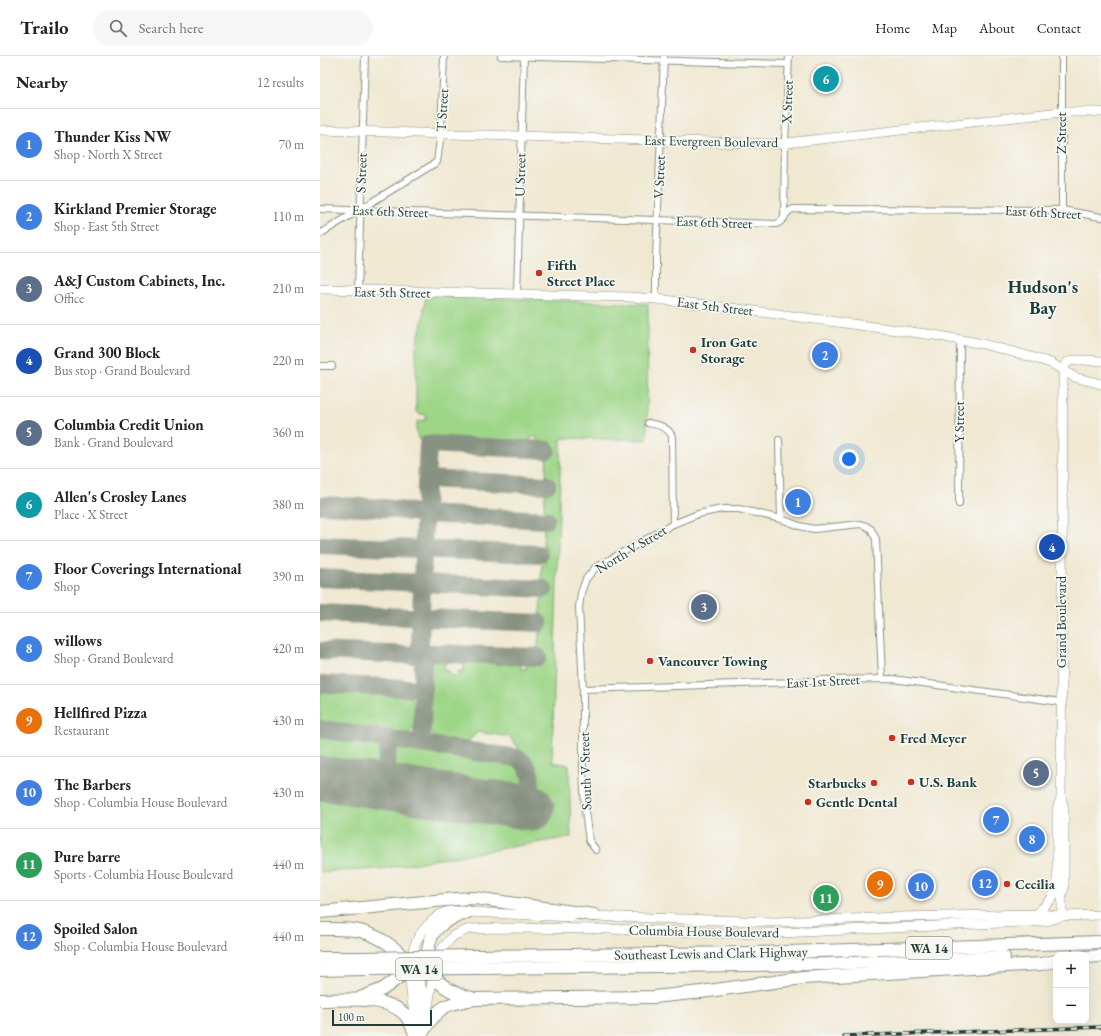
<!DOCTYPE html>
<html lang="en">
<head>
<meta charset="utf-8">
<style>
  body { margin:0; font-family:"EB Garamond",serif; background:#f6f6f6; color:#222 }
  .controls { position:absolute; right:12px; bottom:12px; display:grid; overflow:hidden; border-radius:8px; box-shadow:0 4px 16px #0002 }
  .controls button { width:36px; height:36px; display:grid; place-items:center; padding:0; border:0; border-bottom:1px solid #e0e0e0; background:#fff; color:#222; font:20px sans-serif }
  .scale { position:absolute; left:12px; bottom:10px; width:100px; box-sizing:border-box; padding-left:4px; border:2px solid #1f3d34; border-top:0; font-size:11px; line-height:14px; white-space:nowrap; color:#1f3d34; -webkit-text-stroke:3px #f6f6f2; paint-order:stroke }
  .you { position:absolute; left:529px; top:403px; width:14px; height:14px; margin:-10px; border:3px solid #fff; border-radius:50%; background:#1a73e8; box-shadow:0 0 0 6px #1a73e833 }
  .badge { display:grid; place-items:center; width:26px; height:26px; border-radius:50%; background:#b45309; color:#fff; font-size:13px; font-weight:700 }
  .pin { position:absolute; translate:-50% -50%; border:2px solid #fff; box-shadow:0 1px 4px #0006 }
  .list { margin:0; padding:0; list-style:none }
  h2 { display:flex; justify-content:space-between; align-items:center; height:52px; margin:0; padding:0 16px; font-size:17px }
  h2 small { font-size:13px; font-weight:400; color:#767676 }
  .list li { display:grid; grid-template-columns:26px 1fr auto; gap:12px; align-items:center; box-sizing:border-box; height:72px; padding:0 16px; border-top:1px solid #e0e0e0 }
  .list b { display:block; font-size:15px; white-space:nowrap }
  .list p { margin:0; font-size:13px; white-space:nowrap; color:#767676 }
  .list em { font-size:13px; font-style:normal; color:#767676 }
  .icon { flex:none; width:22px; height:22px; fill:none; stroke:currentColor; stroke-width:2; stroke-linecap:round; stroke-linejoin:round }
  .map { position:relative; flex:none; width:781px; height:980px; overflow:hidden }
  header { display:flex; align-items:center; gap:24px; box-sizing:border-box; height:56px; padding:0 20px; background:#fff; border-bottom:1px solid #e0e0e0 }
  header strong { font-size:19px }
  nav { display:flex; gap:22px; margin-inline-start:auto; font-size:14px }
  .search { width:280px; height:36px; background:#f6f6f6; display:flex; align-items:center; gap:10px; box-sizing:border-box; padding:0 14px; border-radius:22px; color:#767676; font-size:15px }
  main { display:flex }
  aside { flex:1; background:#fff }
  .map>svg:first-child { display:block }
  .green { fill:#9ed688; stroke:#5e8a5e }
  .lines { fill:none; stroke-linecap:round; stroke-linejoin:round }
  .taxiway { stroke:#889282; stroke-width:18 }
  .runway { stroke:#889282; stroke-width:45 }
  .street-casing { stroke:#889282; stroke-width:8 }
  .secondary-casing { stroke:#889282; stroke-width:10 }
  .highway-casing { stroke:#889282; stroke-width:14 }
  .street { stroke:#fff; stroke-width:6 }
  .secondary { stroke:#fff; stroke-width:9 }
  .highway { stroke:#fff; stroke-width:12 }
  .rail-casing { stroke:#1f3d34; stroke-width:3.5 }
  .rail { stroke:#f6f6f2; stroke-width:2; stroke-dasharray:6; stroke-linecap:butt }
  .highway-bridge-casing { stroke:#889282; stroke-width:14; stroke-linecap:butt }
  .highway-bridge { stroke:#fff; stroke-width:12 }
  .poi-dot { fill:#c8321e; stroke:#f6f6f2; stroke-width:1.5 }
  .labels { text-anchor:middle; stroke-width:3.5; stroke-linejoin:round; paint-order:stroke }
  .shield { fill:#f6f6f2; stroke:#60746d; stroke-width:1 }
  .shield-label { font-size:13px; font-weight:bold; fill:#1f3d34 }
  .street-label { font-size:14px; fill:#1f3d34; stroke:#f6f6f2 }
  .poi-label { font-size:14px; font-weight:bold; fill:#1f3d34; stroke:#f6f6f2; text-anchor:start }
  .district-label { font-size:18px; font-weight:bold; fill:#1f3d34; stroke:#f6f6f2 }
</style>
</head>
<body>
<header>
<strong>Trailo</strong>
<div class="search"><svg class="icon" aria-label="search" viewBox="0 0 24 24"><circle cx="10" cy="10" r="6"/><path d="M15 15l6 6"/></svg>Search here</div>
<nav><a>Home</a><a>Map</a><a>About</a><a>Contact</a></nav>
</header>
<main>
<aside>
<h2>Nearby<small>12 results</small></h2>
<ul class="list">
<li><span class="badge" style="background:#3f7fe0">1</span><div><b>Thunder Kiss NW</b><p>Shop · North X Street</p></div><em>70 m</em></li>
<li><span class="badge" style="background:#3f7fe0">2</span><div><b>Kirkland Premier Storage</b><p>Shop · East 5th Street</p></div><em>110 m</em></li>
<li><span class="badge" style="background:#5c6f8a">3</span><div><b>A&amp;J Custom Cabinets, Inc.</b><p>Office</p></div><em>210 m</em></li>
<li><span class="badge" style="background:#1a4fb4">4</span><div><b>Grand 300 Block</b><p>Bus stop · Grand Boulevard</p></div><em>220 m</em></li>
<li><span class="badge" style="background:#5c6f8a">5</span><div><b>Columbia Credit Union</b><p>Bank · Grand Boulevard</p></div><em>360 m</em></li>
<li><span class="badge" style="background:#0f9aa8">6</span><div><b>Allen's Crosley Lanes</b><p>Place · X Street</p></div><em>380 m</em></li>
<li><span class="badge" style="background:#3f7fe0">7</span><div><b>Floor Coverings International</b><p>Shop</p></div><em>390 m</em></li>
<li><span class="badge" style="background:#3f7fe0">8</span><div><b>willows</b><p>Shop · Grand Boulevard</p></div><em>420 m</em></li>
<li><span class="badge" style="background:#e8710a">9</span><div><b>Hellfired Pizza</b><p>Restaurant</p></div><em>430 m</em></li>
<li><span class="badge" style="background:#3f7fe0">10</span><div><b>The Barbers</b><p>Shop · Columbia House Boulevard</p></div><em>430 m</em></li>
<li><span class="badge" style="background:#2e9e5b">11</span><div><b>Pure barre</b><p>Sports · Columbia House Boulevard</p></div><em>440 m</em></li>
<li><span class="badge" style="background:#3f7fe0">12</span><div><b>Spoiled Salon</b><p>Shop · Columbia House Boulevard</p></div><em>440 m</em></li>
</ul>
</aside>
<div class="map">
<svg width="781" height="980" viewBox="0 0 781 980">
  <rect width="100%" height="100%" fill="#f6f6f2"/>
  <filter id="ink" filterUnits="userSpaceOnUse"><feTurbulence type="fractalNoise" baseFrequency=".025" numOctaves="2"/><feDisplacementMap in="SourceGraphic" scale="8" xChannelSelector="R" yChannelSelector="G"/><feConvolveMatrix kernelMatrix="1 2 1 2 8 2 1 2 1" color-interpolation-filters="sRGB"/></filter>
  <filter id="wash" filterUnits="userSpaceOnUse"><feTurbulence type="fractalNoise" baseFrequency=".012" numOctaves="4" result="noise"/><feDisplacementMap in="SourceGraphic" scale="16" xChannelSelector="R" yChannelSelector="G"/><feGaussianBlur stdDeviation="0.9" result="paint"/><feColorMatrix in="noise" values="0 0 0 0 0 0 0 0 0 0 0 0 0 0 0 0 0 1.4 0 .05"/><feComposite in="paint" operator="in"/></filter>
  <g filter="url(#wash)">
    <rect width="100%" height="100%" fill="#f0e8d1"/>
    <g class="green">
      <path d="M109 240 328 248 327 384 241 382 232 706 249 709 251 781 60 813 0 816V732L215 763 216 741H215L216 722 215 713 211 707 205 701 190 681 158 676 144 689H142C128 687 111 687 109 669L110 605 112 601 115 600 129 601 130 606 125 607 124 615H129L130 619 137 620 139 615H144V607H137L138 602 140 601 175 603 176 609 182 608V604L188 603 189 609H194L195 604H201V613H206L207 605 218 604V599L215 597V592H218L219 577 222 576V558H220L221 544 223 542 224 524 221 523 222 508 225 507 226 489H223L224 473 227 472V455L224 454 225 438H227L228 420 226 419 227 391 217 390V381H211L210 389 100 384C96 379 95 371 98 365L106 364V359L97 357 96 354V291L103 263 105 243Z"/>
      <path d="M0 634 84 638C104 645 103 677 81 679L0 668Z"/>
      <polygon points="0,678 47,685 61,688 62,690 62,706 58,721 0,713"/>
      <path d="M79 690 194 706C205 709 211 721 202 732 199 736 193 738 188 740L71 723 70 708 75 691Z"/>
    </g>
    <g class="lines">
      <g class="taxiway">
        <polyline points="107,423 227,429"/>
        <polyline points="0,449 64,452 105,458 226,464"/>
        <polyline points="0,489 219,498"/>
        <polyline points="0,522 224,533"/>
        <polyline points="0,557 219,567"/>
        <polyline points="0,595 90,599 112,597 218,601"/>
        <polyline points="0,628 103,633"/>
        <path d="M0 673 197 702C212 709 216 731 203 743 198 747 191 748 185 749"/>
        <polyline points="102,688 103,606 100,590 104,471 108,388 227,394"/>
        <polyline points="54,730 59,729 63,725 70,683"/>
      </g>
      <polyline class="runway" points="0,722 212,752"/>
    </g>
  </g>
  <g filter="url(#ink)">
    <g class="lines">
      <defs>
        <g id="street">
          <polyline points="181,0 468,8"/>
          <polyline points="742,0 742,154"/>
          <path d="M0 153 456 168C465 166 464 156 473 153L742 154 781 161"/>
          <polyline points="464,162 465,86 469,0"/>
          <polyline points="0,178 117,106 121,77 124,0"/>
          <polyline points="38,235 45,0"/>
          <polyline points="197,238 204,0"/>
          <polyline points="336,243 336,202 344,0"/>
          <polyline points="0,310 12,310"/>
          <path d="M328 367C338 369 347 370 352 380L353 468"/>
          <polyline points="459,384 461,463"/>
          <polyline points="639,448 640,284"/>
          <polyline points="263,633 479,626 501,624 573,623 741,646"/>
          <polyline points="276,794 269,785 265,755 263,712 263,633 259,551 261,537 266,523 275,512 353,468 378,458 402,453 419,453 461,463 480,470 494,473 540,468 546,470 551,473 556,483 562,623"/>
        </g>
        <g id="secondary">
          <polyline points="0,74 457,88 741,56 781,56"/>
          <polyline points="0,233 310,241 336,243 427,254 614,279 663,288 708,300 731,307 754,321 781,328"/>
          <polyline points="741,742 737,753 737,832 742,837"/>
          <polyline points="717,858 732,842 737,832"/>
          <polyline points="268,860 456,866 580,861 717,858 742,860 781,859"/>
          <path d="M742 860V837L744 832V753L741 742 743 321C743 317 743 312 746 308 751 301 773 305 781 305"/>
          <path d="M97 975C91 940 80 892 111 866 123 854 131 853 148 856L251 861"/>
          <polyline points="103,980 113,920 120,895 133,880 149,873 178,872 287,873 437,878 727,865 739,861"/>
        </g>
        <g id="highway">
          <polyline points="0,856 136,843 155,842 274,859"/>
          <path d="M148 856C138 860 127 863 120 870 112 876 109 885 108 895 107 923 126 936 152 942"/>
          <path d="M0 873C13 873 27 872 40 875 65 881 90 901 98 926 104 941 103 959 104 974"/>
          <polyline points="155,900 437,897 781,886"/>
          <polyline points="766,901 781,900"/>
          <polyline points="0,902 43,902"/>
          <polyline points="155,912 505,908 684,901"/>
          <polyline points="0,914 43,913"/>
          <polyline points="40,942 63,933 96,909"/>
          <path d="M0 944C25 944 69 939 86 960 91 966 93 973 96 980"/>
          <path d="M104 974C119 950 127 947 155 943L334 941 381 936 483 922 721 908 736 905"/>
        </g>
      </defs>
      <use href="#street" class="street-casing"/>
      <use href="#secondary" class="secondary-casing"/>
      <use href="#highway" class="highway-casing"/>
      <use href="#street" class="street"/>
      <use href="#secondary" class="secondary"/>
      <use href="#highway" class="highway"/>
      <defs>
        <polyline id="rail" points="524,980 781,971"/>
      </defs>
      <use href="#rail" class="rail-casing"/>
      <use href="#rail" class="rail"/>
      <defs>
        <g id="highway-bridge">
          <polyline points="43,902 155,900"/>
          <polyline points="43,913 155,912"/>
        </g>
      </defs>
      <use href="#highway-bridge" class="highway-bridge-casing"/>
      <use href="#highway-bridge" class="highway-bridge"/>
    </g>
  </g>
  <g class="poi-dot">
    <circle cx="219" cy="217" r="4"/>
    <circle cx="373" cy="294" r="4"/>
    <circle cx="330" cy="605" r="4"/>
    <circle cx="572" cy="682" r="4"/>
    <circle cx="591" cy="726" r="4"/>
    <circle cx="554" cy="727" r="4"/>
    <circle cx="488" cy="746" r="4"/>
    <circle cx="687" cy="828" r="4"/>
  </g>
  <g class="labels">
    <g class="shield">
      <rect x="586" y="881" width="46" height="22" rx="3"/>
      <rect x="76" y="902" width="46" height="22" rx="3"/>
    </g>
    <g class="shield-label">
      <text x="609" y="897">WA 14</text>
      <text x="99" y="918">WA 14</text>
    </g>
    <g class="street-label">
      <text transform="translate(467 46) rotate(-88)" y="5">X Street</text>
      <text transform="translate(122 54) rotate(-87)" y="5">T Street</text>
      <text transform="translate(741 77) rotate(-90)" y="5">Z Street</text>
      <text transform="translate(391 85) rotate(1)" y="5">East Evergreen Boulevard</text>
      <text transform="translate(41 117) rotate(-88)" y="5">S Street</text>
      <text transform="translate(200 119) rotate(-89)" y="5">U Street</text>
      <text transform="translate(339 121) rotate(-88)" y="5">V Street</text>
      <text transform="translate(70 155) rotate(2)" y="5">East 6th Street</text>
      <text transform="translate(723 156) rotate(3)" y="5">East 6th Street</text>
      <text transform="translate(394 166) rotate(2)" y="5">East 6th Street</text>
      <text transform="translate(72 236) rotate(1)" y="5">East 5th Street</text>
      <text transform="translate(395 250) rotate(7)" y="5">East 5th Street</text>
      <text transform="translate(639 366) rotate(-90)" y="5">Y Street</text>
      <text transform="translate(311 493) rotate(-31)" y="5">North V Street</text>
      <text transform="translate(741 566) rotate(-90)" y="5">Grand Boulevard</text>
      <text transform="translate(503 625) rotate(-3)" y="5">East 1st Street</text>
      <text transform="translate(265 715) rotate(-92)" y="5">South V Street</text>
      <text transform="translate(384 875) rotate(1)" y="5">Columbia House Boulevard</text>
      <text transform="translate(391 897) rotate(-1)" y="5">Southeast Lewis and Clark Highway</text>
    </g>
    <g class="poi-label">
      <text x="227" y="214">Fifth<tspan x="227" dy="16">Street Place</tspan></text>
      <text x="381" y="291">Iron Gate<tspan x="381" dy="16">Storage</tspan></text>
      <text x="338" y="610">Vancouver Towing</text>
      <text x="580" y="687">Fred Meyer</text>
      <text x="599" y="731">U.S. Bank</text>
      <text x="546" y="732" text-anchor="end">Starbucks</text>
      <text x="496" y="751">Gentle Dental</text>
      <text x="695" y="833">Cecilia</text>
    </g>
    <g class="district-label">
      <text x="723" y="237">Hudson's<tspan x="723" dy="21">Bay</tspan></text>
    </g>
  </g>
</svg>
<div class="controls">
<button>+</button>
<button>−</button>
</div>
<div class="scale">100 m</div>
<div class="you"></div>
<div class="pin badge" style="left:478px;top:446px;background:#3f7fe0">1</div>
<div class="pin badge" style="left:505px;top:299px;background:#3f7fe0">2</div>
<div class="pin badge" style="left:384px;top:551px;background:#5c6f8a">3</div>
<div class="pin badge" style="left:732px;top:491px;background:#1a4fb4">4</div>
<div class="pin badge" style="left:716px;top:717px;background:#5c6f8a">5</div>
<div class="pin badge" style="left:506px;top:23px;background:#0f9aa8">6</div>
<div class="pin badge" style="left:676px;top:764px;background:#3f7fe0">7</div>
<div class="pin badge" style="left:712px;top:783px;background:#3f7fe0">8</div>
<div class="pin badge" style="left:560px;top:828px;background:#e8710a">9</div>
<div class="pin badge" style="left:601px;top:830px;background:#3f7fe0">10</div>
<div class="pin badge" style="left:506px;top:842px;background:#2e9e5b">11</div>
<div class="pin badge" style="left:665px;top:827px;background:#3f7fe0">12</div>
</div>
</main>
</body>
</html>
